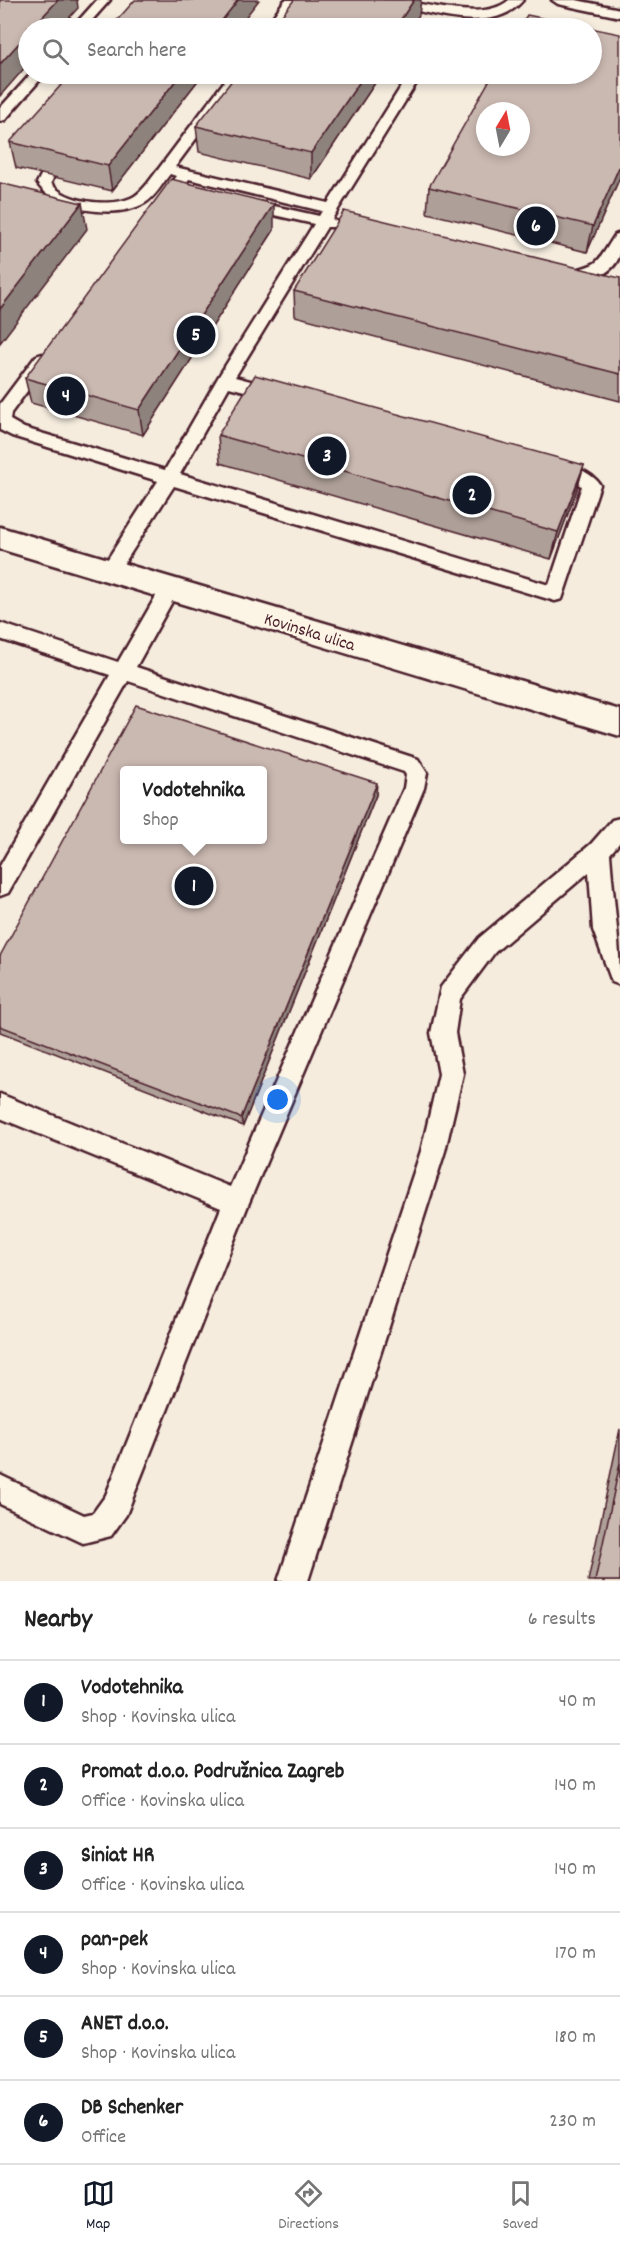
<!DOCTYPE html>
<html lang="en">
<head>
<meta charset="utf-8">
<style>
  body { margin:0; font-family:Dekko,sans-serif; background:#f6f6f6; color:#222 }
  .compass { position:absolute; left:476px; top:102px; width:54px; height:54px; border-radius:50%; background:#fff; box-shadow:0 3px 9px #0003; rotate:10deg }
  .you { position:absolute; left:278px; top:1100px; width:21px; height:21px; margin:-15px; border:4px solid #fff; border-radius:50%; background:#1a73e8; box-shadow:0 0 0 9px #1a73e833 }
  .badge { display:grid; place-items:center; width:39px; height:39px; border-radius:50%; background:#111827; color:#fff; font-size:20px; font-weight:700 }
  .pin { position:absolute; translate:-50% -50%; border:3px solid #fff; box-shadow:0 2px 6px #0006 }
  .popup { position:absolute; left:120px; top:766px; width:147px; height:78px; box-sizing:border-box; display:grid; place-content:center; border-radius:6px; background:#fff; filter:drop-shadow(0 2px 4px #0005); font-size:20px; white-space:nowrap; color:#767676 }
  .popup b { font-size:22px; color:#222 }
  .popup::after { content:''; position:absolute; left:50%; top:100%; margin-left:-12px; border:12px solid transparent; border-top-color:#fff }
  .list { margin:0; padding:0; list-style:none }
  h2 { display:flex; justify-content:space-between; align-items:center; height:78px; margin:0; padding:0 24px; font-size:26px }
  h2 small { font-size:20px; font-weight:400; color:#767676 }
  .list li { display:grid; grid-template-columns:39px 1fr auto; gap:18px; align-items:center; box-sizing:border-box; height:84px; padding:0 24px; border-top:2px solid #e0e0e0 }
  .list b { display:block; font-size:22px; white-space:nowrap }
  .list p { margin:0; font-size:20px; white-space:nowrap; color:#767676 }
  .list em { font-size:20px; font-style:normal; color:#767676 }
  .icon { flex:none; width:33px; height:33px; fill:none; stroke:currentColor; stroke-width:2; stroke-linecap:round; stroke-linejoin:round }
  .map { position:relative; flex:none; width:620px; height:1581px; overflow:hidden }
  .search { position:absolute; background:#fff; box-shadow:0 3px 9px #0003; left:18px; right:18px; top:18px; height:66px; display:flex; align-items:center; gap:15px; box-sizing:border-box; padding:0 21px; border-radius:33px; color:#767676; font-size:22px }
  .sheet { height:582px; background:#fff }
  nav { display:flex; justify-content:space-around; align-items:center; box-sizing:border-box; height:84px; border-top:2px solid #e0e0e0; background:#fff; font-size:16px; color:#767676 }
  nav a { display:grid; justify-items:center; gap:3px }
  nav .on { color:#111827 }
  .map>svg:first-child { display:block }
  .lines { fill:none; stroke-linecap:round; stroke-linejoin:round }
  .service-casing { stroke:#4a1f2b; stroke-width:5 }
  .minor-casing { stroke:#4a1f2b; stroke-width:5 }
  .service { fill:#fcf5e5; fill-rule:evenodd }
  .minor { fill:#fcf5e5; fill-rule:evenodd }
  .wall { fill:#ae9f98; stroke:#4a1f2b; stroke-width:1.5 }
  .shaded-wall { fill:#8d827c; stroke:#4a1f2b; stroke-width:1.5 }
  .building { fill:#cab9b1; stroke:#4a1f2b; stroke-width:1.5; fill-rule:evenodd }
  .labels { text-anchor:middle; stroke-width:5; stroke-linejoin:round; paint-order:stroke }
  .street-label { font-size:18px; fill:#4a1f2b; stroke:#fcf5e5 }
</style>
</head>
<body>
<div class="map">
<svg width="620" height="1581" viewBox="0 0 620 1581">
  <rect width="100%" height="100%" fill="#f5ecde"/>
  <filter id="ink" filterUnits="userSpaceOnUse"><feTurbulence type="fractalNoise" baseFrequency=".0167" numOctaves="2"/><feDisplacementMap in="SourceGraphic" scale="12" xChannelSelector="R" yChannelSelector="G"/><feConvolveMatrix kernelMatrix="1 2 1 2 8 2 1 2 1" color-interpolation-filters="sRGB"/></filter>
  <g filter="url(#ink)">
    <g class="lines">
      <defs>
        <g id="service">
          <polygon points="97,0 110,0 85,28 72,28"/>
          <polygon points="285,0 298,0 277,28 265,28"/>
          <path d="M386 0C421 0 482 24 509 0H523C493 37 426 12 387 3Z"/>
          <polygon points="552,0 576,0 620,9 620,17 558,4"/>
          <polygon points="31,74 45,74 5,120 0,121 0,108"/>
          <path d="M230 74H244L175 167 328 203 409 74H422L332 219 341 224 338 227H327L235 377 281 389 283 393 281 397 275 399 229 387 180 474 549 585 582 486 549 474 546 469 549 464C563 460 593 472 600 485L562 599 555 601 174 486 116 576 109 578 102 576 100 571 158 481 12 436 0 430V404L36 356 42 354 50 360 11 413 10 420 24 428 165 470 219 376 314 224 242 208 240 205 247 200 319 216 322 211 189 179 167 208H157L155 205 176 176 170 174C162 184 156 196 145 203 117 220 55 211 37 183L42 173 47 172 54 176 51 183C65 203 110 207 131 198 138 195 143 189 148 183Z"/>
          <path d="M620 233C620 239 620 247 620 253 616 275 582 286 563 281L561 277 563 273C601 263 594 268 615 235Z"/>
          <polygon points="170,582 177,584 179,589 136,667 418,759 427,773 424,788 248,1205 126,1515 111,1536 83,1543 0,1504 0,1475 84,1515 93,1513 106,1495 221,1208 0,1118 0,1094 230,1187 404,788 406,775 404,772 128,681 8,893 0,896 0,866 110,675 0,639 0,623 118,662 163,584"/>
          <path d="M620 818V842L610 854C613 898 620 941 620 985L612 982 593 930 589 872 495 952 460 999 455 1033 463 1074 445 1151 308 1581H278L421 1151 439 1074 431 1033 441 987 479 938 591 844 612 820Z"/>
        </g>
        <polygon id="minor" points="0,527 620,710 620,736 0,549"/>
      </defs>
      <use href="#service" class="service-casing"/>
      <use href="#minor" class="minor-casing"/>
      <use href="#service" class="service"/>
      <use href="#minor" class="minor"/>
    </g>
    <g class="wall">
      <polygon points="203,74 112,191 16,168 10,142"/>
      <polygon points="381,74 311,179 199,152 196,126"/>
      <polygon points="620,177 587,252 427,213 429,187"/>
      <polygon points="274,230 143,435 31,403 25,378"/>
      <polygon points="620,278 620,401 295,316 294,291"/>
      <polygon points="218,435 584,465 576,492 551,559 220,463"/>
      <polygon points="376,795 243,1126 0,1032 0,956"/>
      <polygon points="620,1429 620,1581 588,1581"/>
    </g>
    <g class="shaded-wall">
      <polygon points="58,0 77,0 78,8 60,28 32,28"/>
      <polygon points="238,0 259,0 237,28 216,28"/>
      <polygon points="414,0 421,0 419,15 411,28 395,28"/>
      <polygon points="28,33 28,64 0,96 0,64"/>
      <polygon points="181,74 203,74 112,191 108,166"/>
      <polygon points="365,74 381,74 311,179 311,153"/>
      <polygon points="620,165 620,177 587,252 593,226"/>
      <polygon points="82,203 87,229 0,343 0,309"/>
      <polygon points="274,204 274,230 143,435 139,410"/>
      <polygon points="584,465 576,492 551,559 558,532"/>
      <polygon points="377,783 376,795 243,1126 241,1118"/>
    </g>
    <g class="building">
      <polygon points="0,0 58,0 32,28 28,28 28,33 0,64"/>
      <polygon points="135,0 238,0 216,28 110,28"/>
      <polygon points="294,0 414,0 395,28 272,28"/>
      <path d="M527 15 620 34V165L593 226 429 187 493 74H591V28H519ZM485 111H521V147H485Z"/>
      <polygon points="71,74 181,74 108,166 10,142"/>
      <polygon points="237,74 365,74 311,153 196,126"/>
      <polygon points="171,179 274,204 139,410 25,378"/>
      <polygon points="0,183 82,203 0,309"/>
      <polygon points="344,211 620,278 620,374 294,291"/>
      <polygon points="255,375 584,465 558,532 218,435"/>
      <path d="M136 705 377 783 241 1118 0 1026V956ZM125 771H263V840H125Z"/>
      <polygon points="620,1463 620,1581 595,1581"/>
    </g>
  </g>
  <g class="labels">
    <g class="street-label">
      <text transform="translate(310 631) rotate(17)" y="6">Kovinska ulica</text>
    </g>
  </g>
</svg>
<svg class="compass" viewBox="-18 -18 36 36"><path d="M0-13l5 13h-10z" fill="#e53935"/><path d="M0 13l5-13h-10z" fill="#767676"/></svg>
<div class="you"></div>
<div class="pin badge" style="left:194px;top:886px">1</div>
<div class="popup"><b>Vodotehnika</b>Shop</div>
<div class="pin badge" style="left:472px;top:495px">2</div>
<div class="pin badge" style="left:327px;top:456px">3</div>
<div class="pin badge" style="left:66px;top:396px">4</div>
<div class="pin badge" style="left:196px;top:335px">5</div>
<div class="pin badge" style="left:536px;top:226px">6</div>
<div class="search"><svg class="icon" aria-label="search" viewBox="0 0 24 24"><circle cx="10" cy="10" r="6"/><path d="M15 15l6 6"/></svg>Search here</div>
</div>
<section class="sheet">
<h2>Nearby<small>6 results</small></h2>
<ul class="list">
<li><span class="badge">1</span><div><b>Vodotehnika</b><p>Shop · Kovinska ulica</p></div><em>40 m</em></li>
<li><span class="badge">2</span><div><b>Promat d.o.o. Podružnica Zagreb</b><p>Office · Kovinska ulica</p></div><em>140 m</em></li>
<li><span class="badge">3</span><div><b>Siniat HR</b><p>Office · Kovinska ulica</p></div><em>140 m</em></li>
<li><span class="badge">4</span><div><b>pan-pek</b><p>Shop · Kovinska ulica</p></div><em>170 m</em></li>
<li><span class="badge">5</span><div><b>ANET d.o.o.</b><p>Shop · Kovinska ulica</p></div><em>180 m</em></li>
<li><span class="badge">6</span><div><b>DB Schenker</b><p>Office</p></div><em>230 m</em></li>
</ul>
</section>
<nav>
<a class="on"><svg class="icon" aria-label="map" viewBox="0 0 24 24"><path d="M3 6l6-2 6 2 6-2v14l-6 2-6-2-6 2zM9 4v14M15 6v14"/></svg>Map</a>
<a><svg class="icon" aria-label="directions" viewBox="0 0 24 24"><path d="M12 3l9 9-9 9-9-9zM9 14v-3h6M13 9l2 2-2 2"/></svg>Directions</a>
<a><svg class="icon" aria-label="saved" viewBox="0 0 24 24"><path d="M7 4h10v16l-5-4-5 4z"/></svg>Saved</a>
</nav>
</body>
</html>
